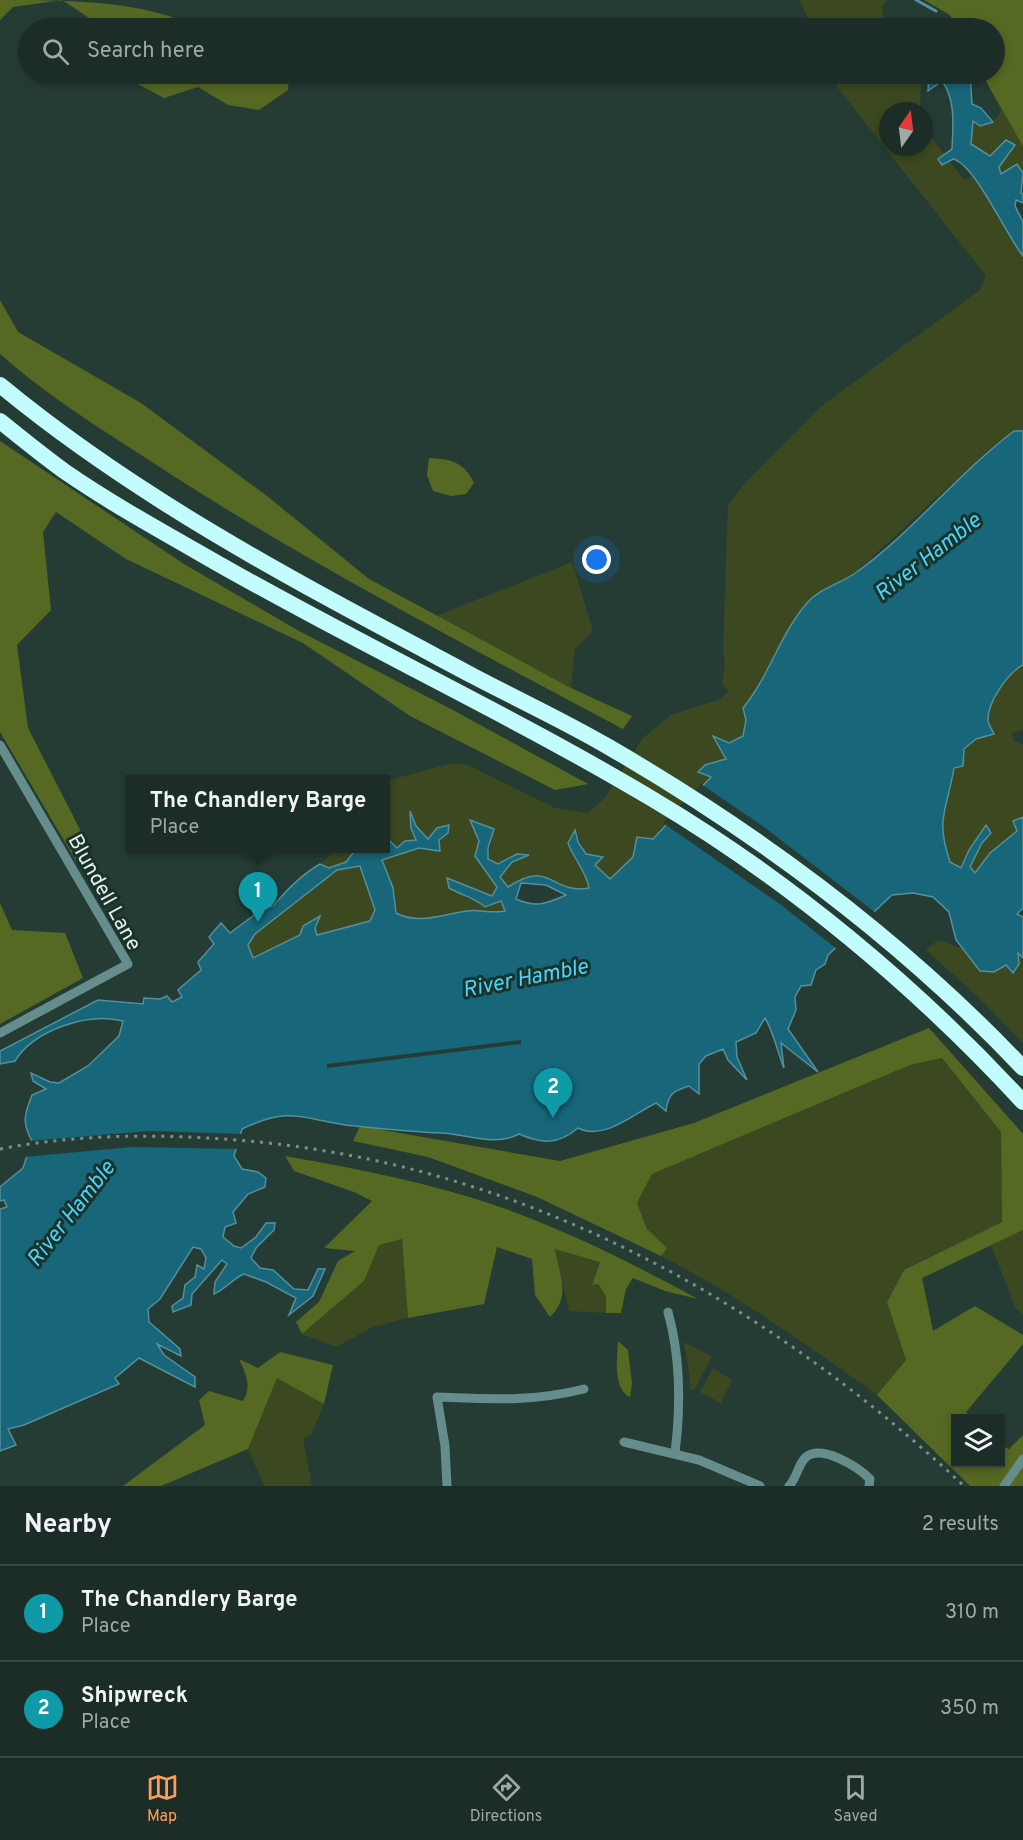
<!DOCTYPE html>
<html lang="en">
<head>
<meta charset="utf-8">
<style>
  body { margin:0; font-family:Overpass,sans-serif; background:#293934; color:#f1f3f6 }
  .controls { position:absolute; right:18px; bottom:18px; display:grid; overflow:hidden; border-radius:0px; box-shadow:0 3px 9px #0003 }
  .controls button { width:54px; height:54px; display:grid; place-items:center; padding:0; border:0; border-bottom:2px solid #3a4945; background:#1c2d28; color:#f1f3f6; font:30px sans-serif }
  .compass { position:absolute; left:879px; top:102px; width:54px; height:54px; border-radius:50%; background:#1c2d28; box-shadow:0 3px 9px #0003; rotate:14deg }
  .you { position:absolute; left:597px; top:560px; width:21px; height:21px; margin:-15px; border:4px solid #fff; border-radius:50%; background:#1a73e8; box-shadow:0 0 0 9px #1a73e833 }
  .badge { display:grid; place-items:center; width:39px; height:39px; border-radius:50%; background:#ff9b5b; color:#fff; font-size:20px; font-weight:700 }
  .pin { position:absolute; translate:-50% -50px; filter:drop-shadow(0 2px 3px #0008) }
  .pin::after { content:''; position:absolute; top:32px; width:21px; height:18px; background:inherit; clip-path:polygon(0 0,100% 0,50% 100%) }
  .popup { position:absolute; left:126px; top:775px; width:264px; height:78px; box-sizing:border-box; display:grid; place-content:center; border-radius:0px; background:#1c2d28; filter:drop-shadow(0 2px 4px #0005); font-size:20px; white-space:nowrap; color:#a0a8a8 }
  .popup b { font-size:22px; color:#f1f3f6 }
  .popup::after { content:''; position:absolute; left:50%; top:100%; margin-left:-12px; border:12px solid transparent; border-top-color:#1c2d28 }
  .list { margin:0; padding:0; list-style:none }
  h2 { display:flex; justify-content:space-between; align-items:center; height:78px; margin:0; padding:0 24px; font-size:26px }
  h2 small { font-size:20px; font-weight:400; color:#a0a8a8 }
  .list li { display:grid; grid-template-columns:39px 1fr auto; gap:18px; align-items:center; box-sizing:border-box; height:96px; padding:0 24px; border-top:2px solid #3a4945 }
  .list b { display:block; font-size:22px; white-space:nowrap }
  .list p { margin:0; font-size:20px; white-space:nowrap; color:#a0a8a8 }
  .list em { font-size:20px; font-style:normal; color:#a0a8a8 }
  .icon { flex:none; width:33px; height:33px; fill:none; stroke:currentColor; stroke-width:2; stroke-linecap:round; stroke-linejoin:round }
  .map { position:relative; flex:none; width:1023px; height:1486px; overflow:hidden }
  .search { position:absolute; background:#1c2d28; box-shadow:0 3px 9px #0003; left:18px; right:18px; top:18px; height:66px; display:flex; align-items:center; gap:15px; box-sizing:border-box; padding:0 21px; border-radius:33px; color:#a0a8a8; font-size:22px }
  .sheet { height:270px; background:#1c2d28 }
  nav { display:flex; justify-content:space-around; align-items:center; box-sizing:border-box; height:84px; border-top:2px solid #3a4945; background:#1c2d28; font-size:16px; color:#a0a8a8 }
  nav a { display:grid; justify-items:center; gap:3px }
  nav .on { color:#ff9b5b }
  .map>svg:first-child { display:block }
  .green { fill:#3c4820 }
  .forest { fill:#556923 }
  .water { fill:#17667a; stroke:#54909c; stroke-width:1.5; fill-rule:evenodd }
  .pier { fill:#253c35 }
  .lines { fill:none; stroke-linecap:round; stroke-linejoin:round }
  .stream { stroke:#54909c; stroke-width:3 }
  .minor { stroke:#658d8c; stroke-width:9 }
  .motorway { stroke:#c2fcfc; stroke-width:16 }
  .rail { stroke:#7c8f88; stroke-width:3; stroke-dasharray:3 6; stroke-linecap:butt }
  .labels { text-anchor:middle; stroke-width:6; stroke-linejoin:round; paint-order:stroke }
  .street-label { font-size:21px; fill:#e3f1eb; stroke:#1b322b }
  .water-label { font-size:22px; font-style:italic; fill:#49d5fb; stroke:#1b322b }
</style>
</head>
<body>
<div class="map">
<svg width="1023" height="1486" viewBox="0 0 1023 1486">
  <rect width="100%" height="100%" fill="#253c35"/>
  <g class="green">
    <polygon points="800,0 888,0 882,6 885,28 812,28"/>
    <polygon points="924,0 1023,0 1023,173 1017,164 1000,175 998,167 1015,145 1006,140 990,156 971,144 973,121 993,122 1001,111 982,74 994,74 994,28 957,28 950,15"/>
    <path d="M832 74H914L921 84 920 111H888V147H924V128L964 180 974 176 1023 256V431H1014L985 453 853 575 808 602 777 649 755 693 743 708 746 720 743 736 729 743 714 738 726 759 705 765 698 772 712 777 652 839 633 847V857L610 880 595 865 603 858 586 854 575 831 573 858 586 874 589 888C550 896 552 858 508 887L500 877 512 862 527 855 517 854 498 864 488 859 494 829 471 820 487 872 497 887 492 897 448 878 449 888 469 899 501 901 505 911C490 914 480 910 467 911 443 914 419 925 396 913L393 888 382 860 419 848 440 851 416 826 411 814V828L416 840 397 848 389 840 386 843V781L453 763 468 765 555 808 587 813 604 799 643 738 671 715 721 699 728 691 722 683 725 665 723 650 728 505 745 483 820 407 980 290 986 276 837 87Z"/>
    <polygon points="572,562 593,631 575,649 571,688 436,616"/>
    <path d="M1023 665V730L1012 733 1014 742 1023 744V817L1013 821 1017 831 990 853 975 874 970 868 982 843 991 833 969 850 962 868 950 863C935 817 947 811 954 768L963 766 964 749 976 739 993 734C992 730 989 725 988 721 987 702 1008 673 1023 665Z"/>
    <polygon points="337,849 356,849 346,862 328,868 320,864"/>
    <polygon points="360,866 375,910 370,921 317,935 315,928 320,917 301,935 253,959 248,945 255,934 337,870"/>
    <polygon points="938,940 963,949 980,971 1018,952 1023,958 1023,1043 975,994 926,950"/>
    <path d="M942 1058 1001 1132 1002 1222 904 1270 887 1302 906 1360 877 1395C807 1345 738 1295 661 1256L666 1248 647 1229 637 1203 652 1174 910 1065Z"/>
    <polygon points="1023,1230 1023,1314 1016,1309 991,1245"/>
    <polygon points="402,1239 408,1318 373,1327 336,1347 302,1334 364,1281 379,1245"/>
    <polygon points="555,1249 600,1261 592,1285 598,1284 606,1296 606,1313 569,1311"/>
    <polygon points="684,1342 712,1357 694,1390 689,1388 690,1378"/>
    <polygon points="713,1368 732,1380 721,1403 700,1392"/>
    <polygon points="277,1377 324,1404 311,1435 303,1439 312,1486 264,1486 248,1449"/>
  </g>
  <g class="forest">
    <path d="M0 0C57 0 120 0 172 17L176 28H98L100 25 62 0 13 7 0 20Z"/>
    <polygon points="924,0 1023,0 1023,146 982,74 994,74 994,28 957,28 950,15"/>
    <polygon points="119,74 289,74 288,90 259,110 228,105 198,87 164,98"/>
    <path d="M0 300 18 332 141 403 267 496 369 579 571 688 632 716 623 729C464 644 303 561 152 462 101 429 46 395 0 354Z"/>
    <polygon points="0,441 184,564 299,631 453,710 588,784 555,790 410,716 303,643 126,559 56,512 43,532 51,610 17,645 28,728 90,849 78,864 0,732"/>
    <path d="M429 458C451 459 464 462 474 483L466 494 451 496 433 491 427 475Z"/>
    <polygon points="0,903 12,930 65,933 83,978 0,1024"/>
    <polygon points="929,1028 1023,1134 1023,1230 922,1278 933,1331 975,1306 1023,1335 1023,1344 966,1412 973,1418 956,1418 956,1464 1000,1464 1001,1445 1009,1449 1023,1435 1023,1486 970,1486 877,1395 906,1360 887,1302 904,1270 1002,1222 1001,1132 942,1058 910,1065 652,1174 637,1203 647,1229 667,1248 661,1256 537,1197 428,1157 353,1141 360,1126 560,1161 694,1123"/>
    <path d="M285 1156C358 1169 432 1183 503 1208 570 1232 635 1265 698 1299L665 1291 633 1278 626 1289 621 1313H606V1296L598 1284 592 1285 600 1262 555 1249C559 1274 572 1296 550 1317L535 1295 532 1259 497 1247 484 1304 408 1318 402 1239 379 1245 364 1281 302 1334 296 1322 319 1302 338 1261 355 1251 324 1248 372 1201 354 1192 294 1171Z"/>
    <path d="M618 1341 628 1350 632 1383 630 1397C613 1390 617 1357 618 1341Z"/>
    <path d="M280 1352 333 1365 324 1404 277 1378 248 1449 161 1486H123L205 1425 199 1400 209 1391 243 1401C252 1386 246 1374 239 1359L258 1368Z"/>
  </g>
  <g class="water">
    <path d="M929 74H970L972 104 981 108 993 122 980 126 973 121 971 144 990 156 1006 140 1015 145 999 167 1001 174 1017 164 1023 173 1021 193 1023 194V203L1016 200 1015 206 1023 222V256C1006 235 975 164 953 159L942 165 938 159 952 149C953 126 956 100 942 81L928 91Z"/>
    <path d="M1014 431H1023V665C1008 673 987 702 988 721 989 725 992 730 994 734L976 739 964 749 963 766 954 768C947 811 935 817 950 862L961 868 969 850 986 825 991 833 982 843 970 867 975 873 990 853 1017 831 1013 821 1023 817V908L1017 914 1023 917V958L1018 953 1019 964 1013 973 1006 965 994 972 980 971 956 940 949 912 933 897 913 893 892 895 828 955 825 964 816 970 811 985 801 986 795 997 796 1010 788 1029 818 1072 781 1043 784 1068C777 1051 774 1033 765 1018L756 1033 736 1042 737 1057 747 1080 728 1060 723 1049 706 1056 699 1064V1094L689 1086C673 1091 668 1094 666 1111L656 1103C633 1114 604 1141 578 1128 558 1145 542 1144 519 1134 496 1147 466 1134 442 1133 413 1132 384 1129 355 1126 304 1121 294 1104 242 1129L234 1156 242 1169 258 1172 266 1178 265 1187 248 1194 233 1212 236 1223 225 1227 223 1237 234 1246 241 1248 256 1237 266 1223H275L274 1230 256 1248 251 1258 260 1268 273 1270 294 1289 308 1290 318 1269H325L313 1296 289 1315 296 1298 266 1282 244 1274C232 1279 226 1289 214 1294L215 1282 227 1264 222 1260 192 1294 191 1305 173 1312 172 1306 183 1298 185 1285 195 1277 197 1265 204 1269 206 1258 201 1249 193 1247 160 1299 148 1309 149 1322 180 1349 181 1356 157 1344 164 1355 195 1377V1387L139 1358 115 1378 119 1384 24 1425 8 1429 16 1445 0 1451V1209L7 1207 4 1200 0 1201V1187L23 1168 32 1141C22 1123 24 1115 32 1095L46 1089 33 1081 31 1073 50 1082 59 1083 88 1066 119 1036 123 1021C88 1012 34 1030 15 1061L0 1064V1051L98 1000 143 1004 144 998 160 999 167 996 172 1002 182 997 178 990 201 970 198 962 214 944 209 937 221 923 230 933 265 907 273 906C287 890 301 875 320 864L329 868 346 862 356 849 386 848 389 840 397 848 405 841 416 840 411 828 410 811 416 826 428 839 437 828 449 825 448 833 439 840 440 851 419 848 382 860 393 888 396 913C419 925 443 914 467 911 480 909 489 914 505 911L501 901 485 907C475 898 461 895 449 888L447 878 492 896 497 887 475 856 479 841 470 820 494 829 488 848V859L498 864 517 854 529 855 512 862 500 877 508 887C552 858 550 895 589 888 586 870 574 860 568 843L575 830 578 842 586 854 603 857 595 865 610 879 633 857 637 837 653 839 711 777 698 772 705 765 726 759 713 736 729 743 743 736 746 720 743 708C769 677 780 634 807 603 819 589 839 584 854 574 912 533 957 474 1014 431ZM360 866 375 910 370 921 317 935 315 928 320 916 303 926 300 935 253 958 248 945 255 934 337 870ZM521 883 546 885 566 895C546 904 536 908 516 899Z"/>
  </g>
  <g class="pier">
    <polygon points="701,784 764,827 876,913 838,950 780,904 663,823"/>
    <polygon points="521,1040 521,1044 327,1068 327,1064"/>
    <polygon points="149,1131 244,1134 239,1149 132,1147 24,1157 28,1141"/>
  </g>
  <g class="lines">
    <polyline class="stream" points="916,0 936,11"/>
    <g class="minor">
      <polyline points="0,745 128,964 0,1033"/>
      <path d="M668 1312C681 1359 681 1405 675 1453"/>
      <polyline points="624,1442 699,1460 760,1486"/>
      <path d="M447 1486 445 1446 437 1397C491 1399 532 1402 584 1389"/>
      <path d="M789 1486C797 1478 798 1464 806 1457 822 1444 858 1467 870 1479L869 1486"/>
      <polyline points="1004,1486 1023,1459"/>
    </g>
    <g class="motorway">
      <path d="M0 385C144 504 310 589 475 677 519 700 564 721 607 746 759 834 902 940 1023 1068"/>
      <path d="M0 421C21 438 42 455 64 471 106 500 152 526 196 551 347 639 505 711 654 800 790 881 916 986 1023 1102"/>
    </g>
    <path class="rail" d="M0 1149C67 1136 139 1134 207 1138 499 1153 753 1289 964 1486"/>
  </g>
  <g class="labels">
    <g class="street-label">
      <text transform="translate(105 892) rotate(61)" y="7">Blundell Lane</text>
    </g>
    <g class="water-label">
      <text transform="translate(927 556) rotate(-38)" y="8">River Hamble</text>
      <text transform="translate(525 977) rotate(-11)" y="8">River Hamble</text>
      <text transform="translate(70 1213) rotate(-52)" y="8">River Hamble</text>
    </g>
  </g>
</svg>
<div class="controls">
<button><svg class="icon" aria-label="layers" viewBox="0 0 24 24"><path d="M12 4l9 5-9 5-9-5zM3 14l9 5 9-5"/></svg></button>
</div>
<svg class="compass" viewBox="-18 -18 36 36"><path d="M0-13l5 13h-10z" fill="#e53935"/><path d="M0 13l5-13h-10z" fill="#a0a8a8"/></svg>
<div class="you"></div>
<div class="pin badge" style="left:258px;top:922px;background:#0f9aa8">1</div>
<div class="popup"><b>The Chandlery Barge</b>Place</div>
<div class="pin badge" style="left:553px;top:1118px;background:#0f9aa8">2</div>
<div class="search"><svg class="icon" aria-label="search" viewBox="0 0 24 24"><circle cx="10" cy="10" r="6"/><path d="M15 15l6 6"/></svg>Search here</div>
</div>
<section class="sheet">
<h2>Nearby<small>2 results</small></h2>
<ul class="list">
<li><span class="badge" style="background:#0f9aa8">1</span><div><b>The Chandlery Barge</b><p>Place</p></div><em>310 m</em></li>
<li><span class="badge" style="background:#0f9aa8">2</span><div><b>Shipwreck</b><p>Place</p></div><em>350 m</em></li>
</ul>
</section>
<nav>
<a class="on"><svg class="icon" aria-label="map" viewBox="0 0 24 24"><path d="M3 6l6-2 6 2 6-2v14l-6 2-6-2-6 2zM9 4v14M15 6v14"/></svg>Map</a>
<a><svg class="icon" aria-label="directions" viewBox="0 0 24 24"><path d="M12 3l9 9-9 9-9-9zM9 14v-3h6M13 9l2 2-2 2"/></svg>Directions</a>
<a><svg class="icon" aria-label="saved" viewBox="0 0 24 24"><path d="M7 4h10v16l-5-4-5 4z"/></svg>Saved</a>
</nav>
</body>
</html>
